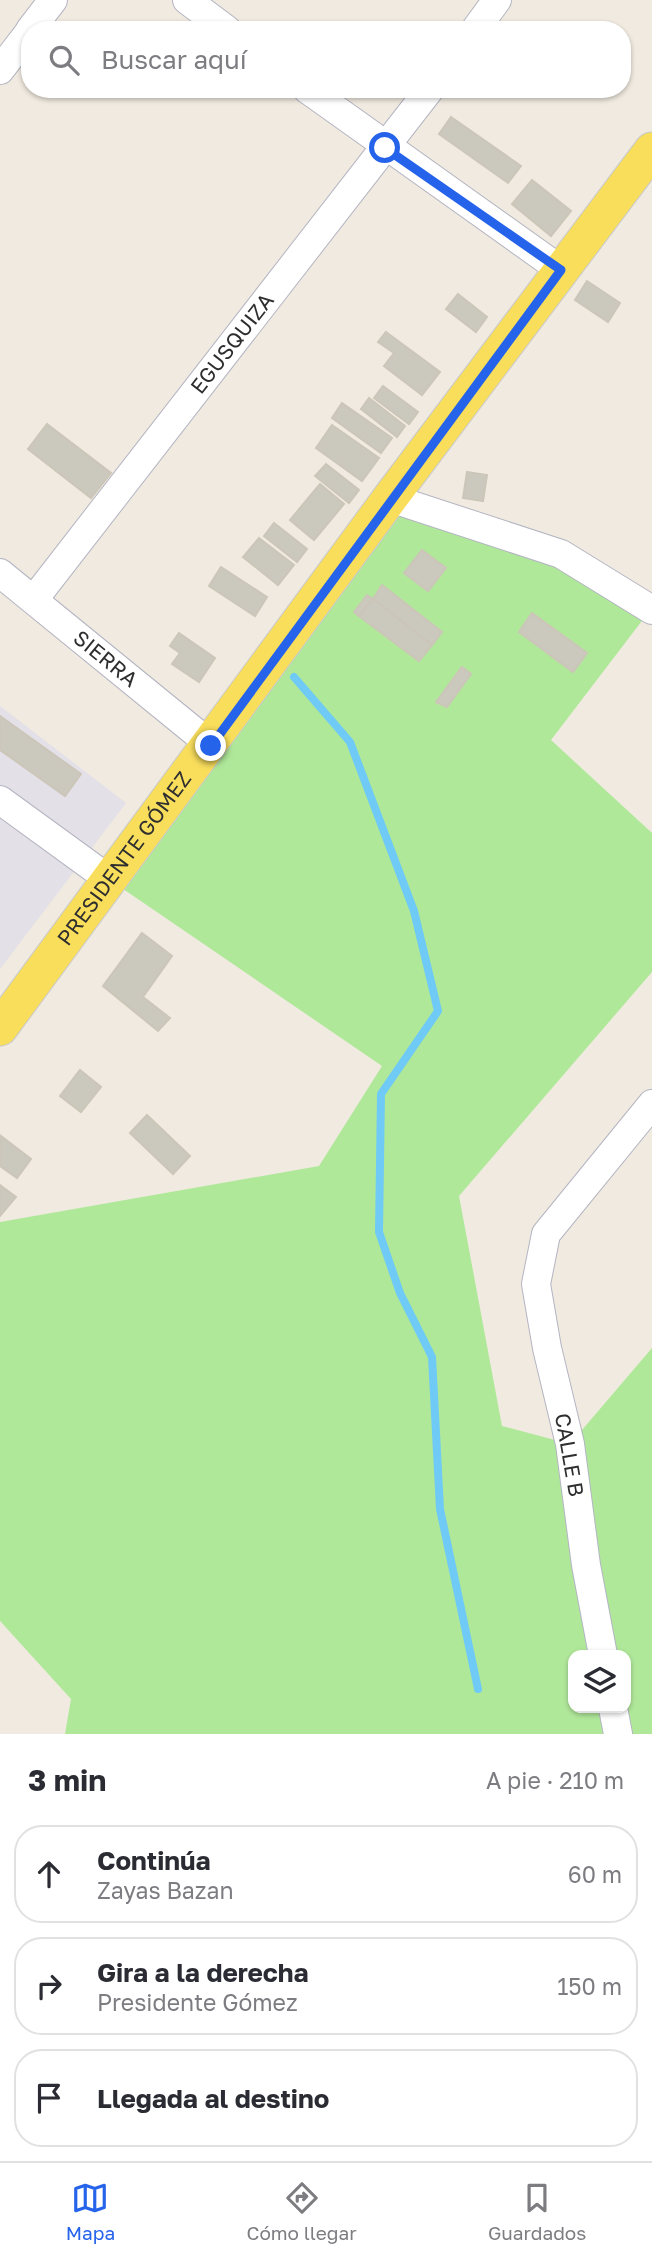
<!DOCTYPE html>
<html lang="es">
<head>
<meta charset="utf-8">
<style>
  body { margin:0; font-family:"Golos Text",sans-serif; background:#f7f7f7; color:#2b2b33 }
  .controls { position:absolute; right:21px; bottom:21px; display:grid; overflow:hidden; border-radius:14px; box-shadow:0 2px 5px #0004 }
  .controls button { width:63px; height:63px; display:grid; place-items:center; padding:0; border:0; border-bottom:2px solid #e1e1e2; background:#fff; color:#2b2b33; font:35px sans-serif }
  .stop { position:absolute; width:21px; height:21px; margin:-16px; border:5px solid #2563eb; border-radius:50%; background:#fff }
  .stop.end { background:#2563eb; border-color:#fff; box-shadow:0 2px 7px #0008 }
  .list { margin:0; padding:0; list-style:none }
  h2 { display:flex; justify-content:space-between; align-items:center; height:91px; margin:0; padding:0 28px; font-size:30px }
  h2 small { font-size:23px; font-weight:400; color:#7c7c81 }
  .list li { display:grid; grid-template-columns:46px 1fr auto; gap:21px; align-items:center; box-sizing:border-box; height:98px; margin:0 14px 14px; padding:0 14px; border:2px solid #e1e1e2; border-radius:28px }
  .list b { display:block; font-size:26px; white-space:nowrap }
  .list p { margin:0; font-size:23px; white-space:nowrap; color:#7c7c81 }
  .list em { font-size:23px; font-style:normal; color:#7c7c81 }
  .icon { flex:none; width:38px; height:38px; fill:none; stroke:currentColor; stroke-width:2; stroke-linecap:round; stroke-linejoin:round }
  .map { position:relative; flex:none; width:652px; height:1734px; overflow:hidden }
  .search { position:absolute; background:#fff; box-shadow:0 2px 5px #0004; left:21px; right:21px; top:21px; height:77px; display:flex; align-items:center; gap:18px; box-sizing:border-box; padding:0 24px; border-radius:28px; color:#7c7c81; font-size:26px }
  .sheet { height:427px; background:#fff }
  nav { display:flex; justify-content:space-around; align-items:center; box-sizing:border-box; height:98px; border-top:2px solid #e1e1e2; background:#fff; font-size:19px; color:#7c7c81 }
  nav a { display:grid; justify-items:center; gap:4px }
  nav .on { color:#2563eb }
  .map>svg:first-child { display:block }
  .industrial { fill:#e3e0e8 }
  .green { fill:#b0e89a; fill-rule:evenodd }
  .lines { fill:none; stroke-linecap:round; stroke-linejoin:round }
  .stream { stroke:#6fcaf6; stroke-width:8 }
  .building { fill:#cbc8be; stroke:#ccc6b9; stroke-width:2 }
  .minor-casing { stroke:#b4b5c2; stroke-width:30 }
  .major-casing { stroke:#c9c9c9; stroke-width:37 }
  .minor { stroke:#fff; stroke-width:28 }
  .major { stroke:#f9de5c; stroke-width:35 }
  .route { stroke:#2563eb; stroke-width:9 }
  .labels { text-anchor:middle; stroke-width:5; stroke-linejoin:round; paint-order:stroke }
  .street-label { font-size:21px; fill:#2e2e2e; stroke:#fff }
</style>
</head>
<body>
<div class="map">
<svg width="652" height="1734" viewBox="0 0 652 1734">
  <rect width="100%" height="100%" fill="#f0eae0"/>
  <polygon class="industrial" points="0,706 126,803 0,969"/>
  <path class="green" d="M396 489 651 609 551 740 652 833V972L459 1196 502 1426 570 1444 652 1348V1734H65L71 1699 0 1621V1222L319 1166 382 1066 110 880ZM573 1655H626V1708H573Z"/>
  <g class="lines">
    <polyline class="stream" points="294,677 350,742 414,911 438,1011 381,1094 379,1232 400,1293 432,1357 440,1509 478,1689"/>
  </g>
  <g class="building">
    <polygon points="451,117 521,166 508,183 439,134"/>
    <polygon points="532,180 571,211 551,236 512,204"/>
    <polygon points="587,281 620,303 608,322 575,300"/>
    <polygon points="458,294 487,317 476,332 446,309"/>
    <polygon points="386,332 440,372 422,395 384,366 394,353 378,342"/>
    <polygon points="383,386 418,412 409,424 374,398"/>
    <polygon points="369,398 405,426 397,437 361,409"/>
    <polygon points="342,403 392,438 381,453 332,418"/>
    <polygon points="47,424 111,473 91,498 28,449"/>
    <polygon points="332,425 379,458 362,481 316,448"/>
    <polygon points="326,464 359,490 349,503 315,476"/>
    <polygon points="467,472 487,475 483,501 463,498"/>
    <polygon points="320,484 344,504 314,540 290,520"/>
    <polygon points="274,523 307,549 297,562 264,536"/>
    <polygon points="259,538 294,565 278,585 243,557"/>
    <polygon points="422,550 446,568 428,591 404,573"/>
    <polygon points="221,567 267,597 255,616 209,586"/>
    <polygon points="382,585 442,632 432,645 373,599"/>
    <polygon points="367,595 373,599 359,616 354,612"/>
    <polygon points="373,599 432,645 419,661 359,616"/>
    <polygon points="532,613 587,653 573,672 519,632"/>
    <polygon points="179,633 215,658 199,682 172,664 180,653 170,646"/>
    <polygon points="462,667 471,674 447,707 436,702"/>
    <polygon points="0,716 81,774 65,796 0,750"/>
    <polygon points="142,933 172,956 143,997 170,1018 158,1031 103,986"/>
    <polygon points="80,1070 101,1087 81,1112 60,1096"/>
    <polygon points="147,1115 190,1156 173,1174 130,1133"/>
    <polygon points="1,1136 31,1159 17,1178 0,1166"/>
    <polygon points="0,1185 16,1197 0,1216"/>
  </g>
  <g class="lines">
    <defs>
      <g id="minor">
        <polyline points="187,0 227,30"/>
        <polyline points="30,30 53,0"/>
        <polyline points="475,30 497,0"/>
        <polyline points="0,70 30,31"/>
        <polyline points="307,89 561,270"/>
        <polyline points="390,498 561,554 652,610"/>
        <path id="s1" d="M0 573 211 745"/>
        <path id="s2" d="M35 598 430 89"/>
        <polyline points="0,800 110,880"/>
        <polyline points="603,1655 586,1565 570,1444 547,1348 536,1284 546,1234 652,1104"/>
        <polyline points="613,1708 618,1734"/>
      </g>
      <g id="major">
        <path id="s3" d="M0 1028 390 498 652 150"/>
      </g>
    </defs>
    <use href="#minor" class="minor-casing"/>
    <use href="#major" class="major-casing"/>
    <use href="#minor" class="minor"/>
    <use href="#major" class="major"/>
  </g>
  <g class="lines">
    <polyline class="route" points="211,746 561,270 385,148"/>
  </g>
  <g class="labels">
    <g class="street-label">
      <text dy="7" stroke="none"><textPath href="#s2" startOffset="322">EGUSQUIZA</textPath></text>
      <text dy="7" stroke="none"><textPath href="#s1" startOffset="136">SIERRA</textPath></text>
      <text dy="7" stroke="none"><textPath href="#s3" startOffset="210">PRESIDENTE GÓMEZ</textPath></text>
      <text transform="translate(569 1455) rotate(80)" y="7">CALLE B</text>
    </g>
  </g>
</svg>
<div class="controls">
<button><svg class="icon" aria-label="layers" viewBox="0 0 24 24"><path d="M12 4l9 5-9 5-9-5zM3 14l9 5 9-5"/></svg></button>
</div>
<div class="stop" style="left:385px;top:148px"></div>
<div class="stop end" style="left:211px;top:746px"></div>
<div class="search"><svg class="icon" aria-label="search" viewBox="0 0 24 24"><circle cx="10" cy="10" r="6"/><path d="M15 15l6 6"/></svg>Buscar aquí</div>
</div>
<section class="sheet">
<h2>3 min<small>A pie · 210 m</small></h2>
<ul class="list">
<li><svg class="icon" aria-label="ahead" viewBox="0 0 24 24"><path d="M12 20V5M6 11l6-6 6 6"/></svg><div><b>Continúa</b><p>Zayas Bazan</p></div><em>60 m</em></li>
<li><svg class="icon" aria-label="right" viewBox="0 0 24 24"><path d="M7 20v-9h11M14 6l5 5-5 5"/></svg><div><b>Gira a la derecha</b><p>Presidente Gómez</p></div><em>150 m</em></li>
<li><svg class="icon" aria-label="arrive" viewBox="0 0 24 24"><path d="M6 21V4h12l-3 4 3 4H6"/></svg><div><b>Llegada al destino</b></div></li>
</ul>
</section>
<nav>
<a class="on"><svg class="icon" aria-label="map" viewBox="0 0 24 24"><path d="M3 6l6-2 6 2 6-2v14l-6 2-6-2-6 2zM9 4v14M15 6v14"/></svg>Mapa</a>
<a><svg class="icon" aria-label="directions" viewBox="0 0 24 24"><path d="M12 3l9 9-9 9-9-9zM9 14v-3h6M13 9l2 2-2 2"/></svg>Cómo llegar</a>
<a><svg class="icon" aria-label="saved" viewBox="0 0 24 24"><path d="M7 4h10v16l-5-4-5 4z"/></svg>Guardados</a>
</nav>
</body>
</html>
